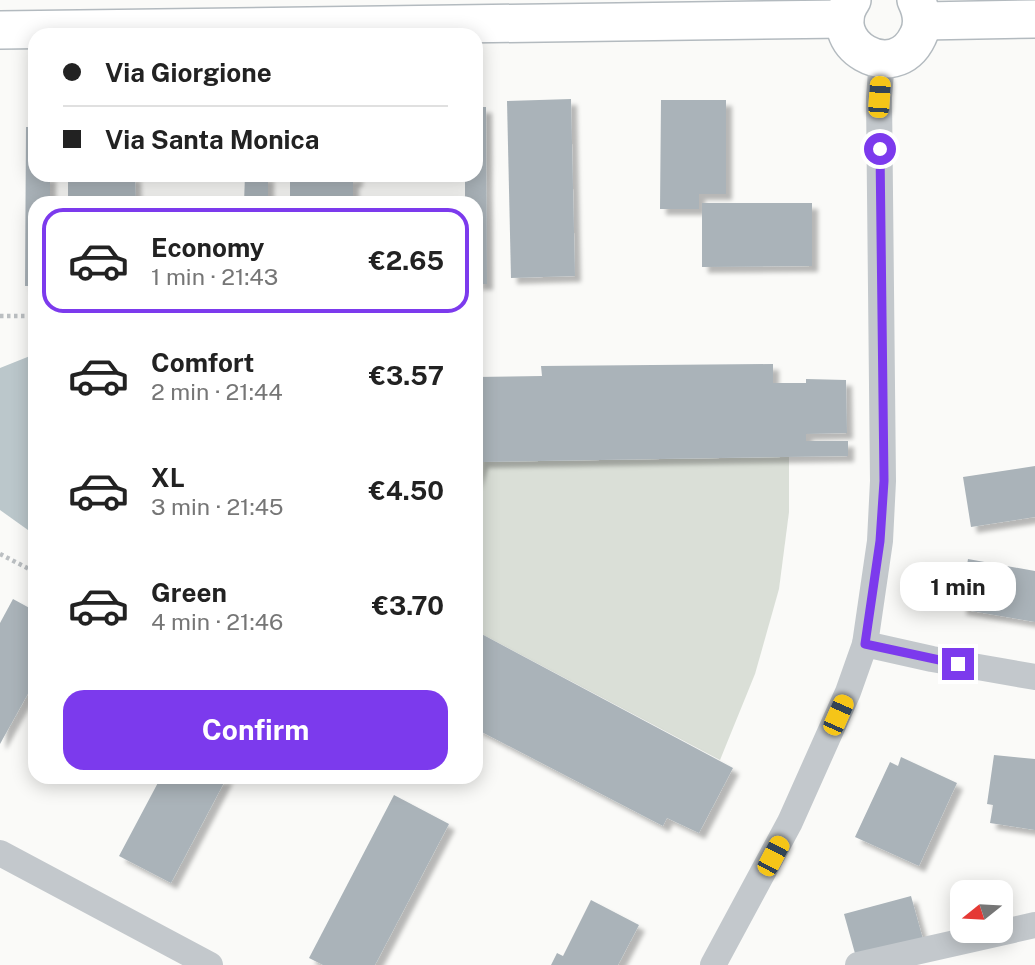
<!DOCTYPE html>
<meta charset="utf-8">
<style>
:root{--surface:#fff;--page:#f2f2f2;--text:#222;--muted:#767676;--line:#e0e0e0;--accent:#7c3aed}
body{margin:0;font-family:"Public Sans",sans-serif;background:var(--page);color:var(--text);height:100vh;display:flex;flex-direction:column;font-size:26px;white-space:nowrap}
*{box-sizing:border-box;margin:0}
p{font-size:23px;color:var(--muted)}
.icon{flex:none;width:38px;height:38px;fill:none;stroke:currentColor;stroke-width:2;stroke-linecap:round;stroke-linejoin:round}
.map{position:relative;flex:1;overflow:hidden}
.details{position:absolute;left:28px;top:196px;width:455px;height:588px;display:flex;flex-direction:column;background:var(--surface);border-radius:21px;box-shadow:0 4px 18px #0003}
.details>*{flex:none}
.hud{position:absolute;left:28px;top:28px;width:455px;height:154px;border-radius:21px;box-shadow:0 4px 18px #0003;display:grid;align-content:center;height:154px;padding:0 35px;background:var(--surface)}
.needle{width:46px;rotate:252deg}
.buttons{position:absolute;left:950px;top:880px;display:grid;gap:14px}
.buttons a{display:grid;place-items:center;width:63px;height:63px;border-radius:14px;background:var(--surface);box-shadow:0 4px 18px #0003;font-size:35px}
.end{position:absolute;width:32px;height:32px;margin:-16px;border:9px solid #7c3aed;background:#fff;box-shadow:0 0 0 4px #fff}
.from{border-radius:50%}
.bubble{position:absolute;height:49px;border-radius:21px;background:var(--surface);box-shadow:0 4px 18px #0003;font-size:23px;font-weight:700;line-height:49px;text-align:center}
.car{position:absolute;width:21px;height:42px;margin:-21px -10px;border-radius:9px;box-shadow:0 0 5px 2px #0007;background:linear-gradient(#f5c518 24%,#345 0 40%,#f5c518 0 76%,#345 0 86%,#f5c518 0)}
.hud b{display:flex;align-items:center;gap:24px;height:66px;font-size:26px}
.hud b+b{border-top:2px solid var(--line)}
.hud i{width:18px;height:18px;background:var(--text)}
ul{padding:12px 0 0;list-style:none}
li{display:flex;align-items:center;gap:21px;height:105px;margin:0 14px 10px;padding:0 21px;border:4px solid transparent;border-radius:21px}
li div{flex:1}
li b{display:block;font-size:26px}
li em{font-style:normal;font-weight:700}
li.selected{border-color:var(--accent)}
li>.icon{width:63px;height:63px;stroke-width:1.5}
.cta{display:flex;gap:14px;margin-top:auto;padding:14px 35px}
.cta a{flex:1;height:80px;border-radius:21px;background:var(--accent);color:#fff;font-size:28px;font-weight:700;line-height:80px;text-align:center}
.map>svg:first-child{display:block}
.green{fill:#dadfd7}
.water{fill:#bbc7cb}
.building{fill:#aab3b9;filter:url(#shadow)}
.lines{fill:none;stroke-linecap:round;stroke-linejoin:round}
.secondary-casing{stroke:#b3babf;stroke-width:40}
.path{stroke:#bbbfc2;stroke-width:4.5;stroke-dasharray:3.5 3.5;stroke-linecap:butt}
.street{stroke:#c3c8cc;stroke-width:26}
.secondary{stroke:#fff;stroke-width:37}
.route{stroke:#7c3aed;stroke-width:9}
</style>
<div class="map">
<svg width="1035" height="965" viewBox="0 0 1035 965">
<defs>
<filter id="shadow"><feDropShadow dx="6" dy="6" stdDeviation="2" flood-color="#0004"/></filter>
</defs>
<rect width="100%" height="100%" fill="#fafaf8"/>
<polygon class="green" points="789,457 789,512 779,589 755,674 720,760 476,631 476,488 482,462"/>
<polygon class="water" points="35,354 35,535 0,510 0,368"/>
<g class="building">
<polygon points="571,99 575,276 511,278 507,101"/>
<polygon points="661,100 726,100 726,194 699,194 699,209 660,209"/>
<polygon points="476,107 486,107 487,284 476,284 476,203 465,203 465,175 476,175"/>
<polygon points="26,127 35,127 35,175 50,175 50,203 35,203 35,286 25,286"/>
<polygon points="68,175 135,175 136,203 68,203"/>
<polygon points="245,175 268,175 268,203 244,203"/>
<polygon points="290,175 357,175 357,180 353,182 353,203 290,203"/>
<polygon points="702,203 812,203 812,266 702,267"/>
<polygon points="773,364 773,383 806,383 806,379 846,380 847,433 806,434 806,441 848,441 848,456 482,462 476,483 476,377 542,376 541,366"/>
<polygon points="1035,466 1035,517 971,527 963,477"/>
<polygon points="968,559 1035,571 1035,622 960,609"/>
<polygon points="13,599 35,611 35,681 0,744 0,623"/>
<polygon points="476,631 733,768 699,833 667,818 663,826 476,729"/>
<polygon points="994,755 1035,759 1035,830 990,823 993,805 987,804"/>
<polygon points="901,757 957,783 919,866 855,837 890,762 898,766"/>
<polygon points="161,777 227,777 171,883 119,856"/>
<polygon points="394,795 449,824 375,965 323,965 309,958"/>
<polygon points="911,896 923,939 856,957 844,914"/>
<polygon points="591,900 639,925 618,965 551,965 557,953 563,956"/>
</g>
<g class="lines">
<g class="secondary-casing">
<g id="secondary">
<path d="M852,0C822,43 894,87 918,36C924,24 922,12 916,0"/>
<polyline points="923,21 1035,19"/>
<polyline points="0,30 845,19"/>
</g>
</g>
<g class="path">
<polyline points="0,316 35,316"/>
<polyline points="0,554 35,572"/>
</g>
<g class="street">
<polyline points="865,644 932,659 1035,677"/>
<polyline points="0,853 210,965"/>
<polyline points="713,965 790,822 848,692 865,644 880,541 883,481 879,97 882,60"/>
<polyline points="858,965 1035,925"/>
</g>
<use href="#secondary" class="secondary"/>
</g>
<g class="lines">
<polyline class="route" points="880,149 884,481 880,541 865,644 958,664"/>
</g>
</svg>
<div class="buttons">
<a><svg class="needle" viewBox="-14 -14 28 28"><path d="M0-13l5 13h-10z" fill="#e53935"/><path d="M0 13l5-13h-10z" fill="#767676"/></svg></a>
</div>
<i class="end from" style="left:880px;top:149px"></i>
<i class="end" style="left:958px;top:664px"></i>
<div class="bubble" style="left:900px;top:562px;width:116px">1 min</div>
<i class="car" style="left:879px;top:97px;rotate:4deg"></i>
<i class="car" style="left:838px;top:715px;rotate:24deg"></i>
<i class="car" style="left:773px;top:856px;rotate:28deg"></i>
<div class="hud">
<b><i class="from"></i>Via Giorgione</b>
<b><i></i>Via Santa Monica</b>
</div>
<section class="details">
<ul>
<li class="selected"><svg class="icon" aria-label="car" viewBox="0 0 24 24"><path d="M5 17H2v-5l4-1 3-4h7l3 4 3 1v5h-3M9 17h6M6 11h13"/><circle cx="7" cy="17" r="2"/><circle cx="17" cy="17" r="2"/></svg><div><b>Economy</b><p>1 min · 21:43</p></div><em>€2.65</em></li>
<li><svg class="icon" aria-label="car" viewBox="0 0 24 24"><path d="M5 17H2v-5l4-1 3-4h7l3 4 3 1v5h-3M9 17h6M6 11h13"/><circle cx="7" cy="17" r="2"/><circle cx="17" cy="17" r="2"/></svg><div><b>Comfort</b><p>2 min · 21:44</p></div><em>€3.57</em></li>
<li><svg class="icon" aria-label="car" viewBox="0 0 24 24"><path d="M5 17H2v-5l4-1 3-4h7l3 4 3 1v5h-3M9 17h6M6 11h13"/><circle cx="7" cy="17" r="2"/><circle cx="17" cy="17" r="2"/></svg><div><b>XL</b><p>3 min · 21:45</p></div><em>€4.50</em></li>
<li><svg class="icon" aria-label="car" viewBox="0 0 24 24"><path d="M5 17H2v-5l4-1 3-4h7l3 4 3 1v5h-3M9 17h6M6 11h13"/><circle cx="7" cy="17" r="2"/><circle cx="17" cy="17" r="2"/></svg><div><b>Green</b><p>4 min · 21:46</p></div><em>€3.70</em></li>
</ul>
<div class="cta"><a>Confirm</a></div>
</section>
</div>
